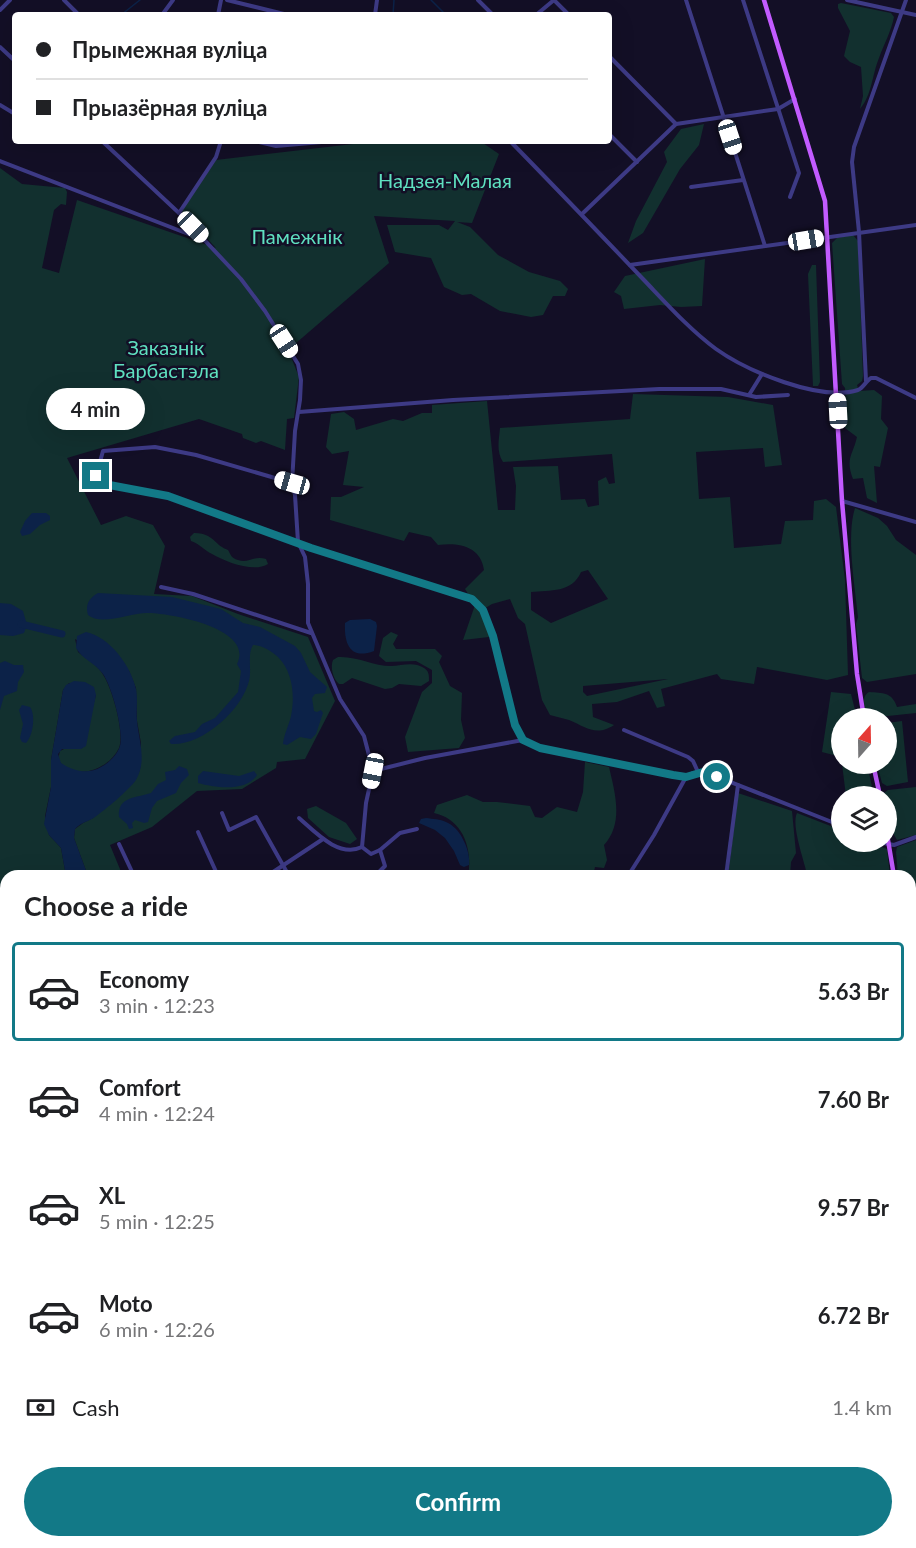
<!DOCTYPE html>
<meta charset="utf-8">
<style>
:root{--surface:#fff;--page:#f6f6f6;--text:#202124;--muted:#757577;--line:#e0e0e0;--accent:#127987}
body{margin:0;font-family:Lato,sans-serif;background:var(--page);color:var(--text);height:100vh;display:flex;flex-direction:column;font-size:22px;white-space:nowrap}
*{box-sizing:border-box;margin:0}
p{font-size:20px;color:var(--muted)}
.icon{flex:none;width:33px;height:33px;fill:none;stroke:currentColor;stroke-width:2;stroke-linecap:round;stroke-linejoin:round}
.map{position:relative;flex:1;overflow:hidden}
.details{position:absolute;left:0px;top:870px;width:916px;height:678px;display:flex;flex-direction:column;background:var(--surface);border-radius:18px 18px 0 0;box-shadow:0 6px 24px #0002}
.details>*{flex:none}
.top-card{position:absolute;left:12px;top:12px;width:600px;height:132px;border-radius:6px;box-shadow:0 6px 24px #0002;display:grid;align-content:center;height:132px;padding:0 24px;background:var(--surface)}
.needle{width:39px;rotate:20deg}
.fabs{position:absolute;left:831px;top:708px;display:grid;gap:12px}
.fabs a{display:grid;place-items:center;width:66px;height:66px;border-radius:50%;background:var(--surface);box-shadow:0 6px 24px #0002;font-size:30px}
.end{position:absolute;width:27px;height:27px;margin:-14px;border:8px solid #127987;background:#fff;box-shadow:0 0 0 3px #fff}
.from{border-radius:50%}
.bubble{position:absolute;height:42px;border-radius:21px;background:var(--surface);box-shadow:0 6px 24px #0002;font-size:20px;font-weight:700;line-height:42px;text-align:center}
.car{position:absolute;width:18px;height:36px;margin:-18px -9px;border-radius:8px;box-shadow:0 0 4px 2px #0007;background:linear-gradient(#fff 24%,#345 0 40%,#fff 0 76%,#345 0 86%,#fff 0)}
.top-card b{display:flex;align-items:center;gap:21px;height:57px;font-size:22px}
.top-card b+b{border-top:2px solid var(--line)}
.top-card i{width:15px;height:15px;background:var(--text)}
ul{padding:0;list-style:none}
li{display:flex;align-items:center;gap:18px;height:99px;margin:0 12px 9px;padding:0 12px;border:3px solid transparent;border-radius:6px}
li div{flex:1}
li b{display:block;font-size:22px}
li em{font-style:normal;font-weight:700}
li.active{border-color:var(--accent)}
li>.icon{width:54px;height:54px;stroke-width:1.5}
h2{padding:0 24px;font-size:27px;line-height:72px}
.pay{display:flex;align-items:center;gap:15px;height:66px;padding:0 24px;font-size:22px}
.pay p{margin-inline-start:auto}
.primary-button{display:flex;gap:12px;margin-top:auto;padding:12px 24px}
.primary-button a{flex:1;height:69px;border-radius:36px;background:var(--accent);color:#fff;font-size:24px;font-weight:700;line-height:69px;text-align:center}
.map>svg:first-child{display:block}
.green{fill:#12302f;fill-rule:evenodd}
.water{fill:#0c2248}
.lines{fill:none;stroke-linecap:round;stroke-linejoin:round}
.stream{stroke:#0c2248;stroke-width:1.5}
.river{stroke:#0c2248;stroke-width:7}
.minor{stroke:#3d3a85;stroke-width:4}
.major{stroke:#c25bff;stroke-width:4.5}
.rail-casing{stroke:#00e5ff;stroke-width:4}
.rail{stroke:#130f26;stroke-width:1.5;stroke-dasharray:4.5;stroke-linecap:butt}
.route{stroke:#127987;stroke-width:8}
.labels{text-anchor:middle;stroke-width:5;stroke-linejoin:round;paint-order:stroke}
.park-label{font-size:20px;fill:#5fe0c0;stroke:#130f26}
</style>
<div class="map">
<svg width="916" height="1548" viewBox="0 0 916 1548">
<rect width="100%" height="100%" fill="#130f26"/>
<g class="green">
<path d="M841,3L891,13L894,17C891,32 884,44 879,58C872,75 872,95 860,109L863,96L861,67L850,62L844,56L850,31L838,8V4Z"/>
<polygon points="704,124 699,145 680,169 643,233 628,243 636,221 667,162 664,152 681,129"/>
<path d="M379,141H480L499,154L472,223L457,222L470,227L498,255L529,272L560,281L568,289L565,296H553L543,315L531,317L500,311L471,294L462,295L444,287L431,258L395,252L387,225H439L448,230L455,221L374,216L389,263L288,350L279,355L289,352L299,377L294,418L287,419L285,450L261,441L256,443L243,438L242,434L199,419L67,458L101,525L126,516L153,525L165,546L154,594L192,596L238,614L308,637L335,701L305,759L277,762L276,768L242,789L197,791L152,827L110,845L122,874L88,876L74,838L75,829L83,823L93,818L133,783L140,770L141,743L137,721L136,688L129,671L75,639L78,652C86,659 96,664 102,673C112,687 125,733 119,748C109,770 72,783 58,759L60,751L66,748L81,749L96,695L69,683L63,690L51,760V787L45,816L49,835L61,848L66,876H6V1111L0,1113V168L22,184L65,188L67,192L66,205L61,204L54,210L42,268L59,273L77,200L216,248L181,211L216,160Z"/>
<path d="M853,235L858,241L863,376L862,381L857,385L859,391L874,390L882,396L881,419L888,428L880,467L874,466L877,503L867,498L863,478L853,479C845,458 853,455 857,437L845,428L843,412L846,408L845,388L842,384L832,243L837,238Z"/>
<polygon points="705,259 702,306 681,307 660,305 624,309 621,296 614,292 625,276"/>
<polygon points="812,265 816,265 820,382 818,386 813,386 808,274"/>
<path d="M633,394L728,397L773,405L782,465L765,467L763,448L696,452L699,499L730,497L734,548L781,544L785,521L813,520L814,501L826,499L836,507L845,580L848,675L827,680L757,667L754,684L721,679L717,674L661,689L665,706L657,708L649,691L617,702L592,704L593,717L614,725C596,737 586,727 569,720C563,718 556,717 550,715L542,700L525,624L518,618L510,599L492,604L482,610L489,630V637L463,640L475,605L465,589L484,570C481,546 458,542 438,545L431,537L409,532L404,541L330,520L331,497H341L364,487L343,485L349,451L332,454L326,447L331,414L344,412L354,419L356,430L393,419L403,421L422,413H432V405L487,401L498,510H515L516,486L513,467L558,466L561,500L585,499L588,507L599,505L598,481L606,477L609,484L615,483L612,454L503,462C496,451 499,440 500,428L630,419ZM588,570L608,599L551,623L531,610V592C550,590 572,593 581,572ZM668,679L587,696L583,692V686Z"/>
<path d="M855,508L878,518L887,526L896,540L916,555V674L867,682L862,678L856,624L858,617C855,586 846,536 855,508Z"/>
<path d="M194,533C206,533 211,537 219,545C220,546 227,550 228,550C231,555 231,558 238,560C248,564 254,555 266,559L268,564C254,573 226,562 212,554C204,550 200,544 191,541L190,537Z"/>
<polygon points="391,632 398,635 393,644 396,649 435,649 442,656 439,662 450,686 462,693 461,720 465,738 459,748 408,752 405,737 422,692 432,683 432,670 416,661 386,662 379,656 383,638"/>
<path d="M338,657C357,656 373,666 391,666C402,666 413,661 424,668C429,671 429,675 429,681L421,686L399,684L392,688L385,689L352,678L343,684H339C333,679 330,667 333,660Z"/>
<polygon points="831,692 851,694 857,718 842,718 841,757 822,752"/>
<path d="M869,692C883,693 892,692 897,707L916,704V713L869,718C865,710 860,697 869,692Z"/>
<polygon points="902,721 908,782 887,786 882,783 877,764 886,764 887,723"/>
<path d="M585,762L609,767C615,793 624,823 604,845L607,860L604,868L595,867L593,876H468C473,849 463,819 434,813L437,805L467,795L483,802H497L530,806L535,817L542,818L557,807L577,812L583,792Z"/>
<polygon points="842,764 867,764 874,796 846,796"/>
<polygon points="916,787 916,835 897,840 893,833 889,808 887,806 886,796 884,793 888,790"/>
<polygon points="738,793 792,811 796,853 791,862 790,876 728,876"/>
<polygon points="316,806 346,823 357,839 350,844 329,837 308,818 307,809"/>
<path d="M797,813L841,830L842,842H868L887,849L890,876L807,874C804,860 791,825 797,813Z"/>
<polygon points="916,840 916,901 915,904 911,905 910,876 898,876 896,852 897,847"/>
<polygon points="911,909 916,909 916,1056 910,1013"/>
<polygon points="6,1144 6,1395 0,1393 0,1146"/>
<polygon points="0,1435 6,1437 6,1542 340,1542 338,1548 0,1548"/>
<polygon points="343,1542 492,1542 489,1548 342,1548"/>
<polygon points="535,1542 627,1542 632,1548 530,1548"/>
</g>
<g class="water">
<polygon points="32,513 46,513 50,516 50,520 40,525 30,534 22,536 20,532 25,521"/>
<path d="M98,593L172,597L221,609L243,623L260,627L295,646L301,653L310,672L327,687L325,693L315,694L312,698L314,711L317,712L321,710L323,713L316,734L311,739L300,737L287,745L283,744C284,734 289,725 291,716C295,696 293,672 278,657C271,651 262,645 253,645C247,654 252,670 249,681C242,710 202,746 171,744L169,741L175,736L195,732L202,724L215,718L238,692L241,671L237,664C255,628 170,613 147,613C130,613 101,626 88,615C85,605 89,598 98,593Z"/>
<polygon points="0,603 11,604 23,611 27,625 24,633 13,636 0,635"/>
<path d="M370,619L376,622L377,626L374,651C350,660 344,644 345,623L350,620Z"/>
<path d="M86,632C110,637 131,666 136,689C138,700 136,710 137,721C139,741 147,761 136,780C128,791 106,809 95,817C88,822 81,822 75,829L74,838L88,876H66L61,848L49,835L44,824L51,787V760L63,690L66,685L74,681L85,682L94,687L96,695L86,746L81,749H62L58,754L61,763C73,771 88,775 101,767C109,763 117,755 120,746C124,731 112,687 103,674C95,663 82,659 76,648L77,636Z"/>
<polygon points="5,661 14,665 23,665 24,672 18,682 17,691 4,696 0,710 0,663"/>
<path d="M22,705L30,707C36,715 33,736 26,743L22,742L20,738L23,724L19,710Z"/>
<path d="M179,766L187,769L189,775L181,783L176,793L157,801L152,808L148,822L144,823L135,820L132,823L133,828L129,829L127,824L119,817C117,796 137,798 151,793L158,784L166,780L165,772L175,770Z"/>
<path d="M203,771L239,776L254,771L257,775C246,792 216,788 198,783V776Z"/>
<path d="M426,818C433,819 440,819 446,822C460,827 471,851 469,865L464,867L460,865L454,851L445,838L435,830L419,823L421,819Z"/>
</g>
<g class="lines">
<g class="stream">
<polyline points="431,0 446,15"/>
<polyline points="121,15 140,0"/>
<polyline points="393,15 394,0"/>
</g>
<g class="river">
<polyline points="21,624 62,634"/>
<polyline points="910,1504 916,1506"/>
</g>
<g class="minor">
<polyline points="64,0 79,15"/>
<polyline points="227,0 288,15"/>
<polyline points="478,0 493,15"/>
<polyline points="554,0 569,15"/>
<polyline points="686,0 765,246"/>
<polyline points="743,0 799,173 790,197"/>
<polyline points="847,0 916,15"/>
<polyline points="0,10 10,0"/>
<polyline points="162,15 173,0"/>
<polyline points="218,15 221,0"/>
<polyline points="375,15 377,0"/>
<polyline points="536,15 554,0"/>
<polyline points="0,47 15,61"/>
<polyline points="609,56 676,124"/>
<polyline points="0,105 15,114"/>
<polyline points="609,134 637,162"/>
<polyline points="102,141 179,213 241,279 265,311 298,364 301,380 300,400 295,431 292,483 295,495 298,542 305,557 308,584 308,623 340,699 364,736 373,771 366,803 362,847"/>
<polyline points="255,141 276,146 333,141"/>
<path d="M510,141C555,187 599,233 643,279C666,303 690,330 716,349C747,371 820,402 858,390C863,388 866,381 871,378H876L916,398"/>
<polyline points="0,161 204,240"/>
<polyline points="691,187 743,180"/>
<polyline points="179,213 216,157 221,141"/>
<polyline points="582,214 676,124 778,109 795,99"/>
<polyline points="630,265 916,225"/>
<polyline points="866,381 859,232 852,162 854,147 906,0"/>
<polyline points="749,395 762,374"/>
<polyline points="299,412 453,400 659,389 721,389 756,397 788,395"/>
<polyline points="292,483 196,455 155,447 103,451 96,476 104,484 168,496 311,548 472,599 483,610 493,636 515,725 523,740"/>
<polyline points="842,501 916,522"/>
<polyline points="161,587 193,594 311,633"/>
<polyline points="624,730 688,757 693,761 698,772"/>
<polyline points="373,771 425,758 523,740 540,748 686,777 693,773 705,772 842,826"/>
<polyline points="222,813 229,830 256,817 289,876"/>
<path d="M299,818C316,833 339,858 362,847"/>
<polyline points="198,832 218,876"/>
<polyline points="878,842 894,845 916,837"/>
<polyline points="119,844 134,876"/>
<polyline points="362,847 371,854 380,850 400,833 417,829"/>
<polyline points="267,876 323,839"/>
<polyline points="375,876 385,866 380,850"/>
<polyline points="628,876 654,835 686,777"/>
<polyline points="726,876 738,785"/>
<polyline points="910,1350 916,1350"/>
<polyline points="663,1542 670,1548"/>
<polyline points="724,1542 725,1548"/>
<polyline points="842,1542 842,1548"/>
<polyline points="586,1544 588,1542"/>
</g>
<g class="major">
<polyline points="764,0 825,201 842,501 857,674 864,718"/>
<polyline points="873,764 880,796"/>
<polyline points="886,828 894,876"/>
<polyline points="910,1047 916,1083"/>
</g>
<g class="rail-casing">
<g id="rail">
<polyline points="910,1134 916,1129"/>
<polyline points="503,1548 509,1542"/>
</g>
</g>
<use href="#rail" class="rail"/>
</g>
<g class="lines">
<polyline class="route" points="96,476 104,484 168,496 311,548 472,599 483,610 493,636 515,725 523,740 540,748 673,775 686,777 703,772 717,777"/>
</g>
<g class="labels">
<g class="park-label">
<text x="445" y="188">Надзея-Малая</text>
<text x="297" y="244">Памежнік</text>
<text x="166" y="355">Заказнік<tspan x="166" dy="23">Барбастэла</tspan></text>
</g>
</g>
</svg>
<div class="fabs">
<a><svg class="needle" viewBox="-14 -14 28 28"><path d="M0-13l5 13h-10z" fill="#e53935"/><path d="M0 13l5-13h-10z" fill="#757577"/></svg></a>
<a><svg class="icon" aria-label="layers" viewBox="0 0 24 24"><path d="M12 4l9 5-9 5-9-5zM3 14l9 5 9-5"/></svg></a>
</div>
<i class="end from" style="left:717px;top:777px"></i>
<i class="end" style="left:96px;top:476px"></i>
<div class="bubble" style="left:46px;top:388px;width:99px">4 min</div>
<i class="car" style="left:730px;top:137px;rotate:162deg"></i>
<i class="car" style="left:193px;top:227px;rotate:135deg"></i>
<i class="car" style="left:806px;top:240px;rotate:81deg"></i>
<i class="car" style="left:284px;top:341px;rotate:147deg"></i>
<i class="car" style="left:838px;top:411px;rotate:357deg"></i>
<i class="car" style="left:292px;top:483px;rotate:286deg"></i>
<i class="car" style="left:373px;top:771px;rotate:191deg"></i>
<div class="top-card">
<b><i class="from"></i>Прымежная вуліца</b>
<b><i></i>Прыазёрная вуліца</b>
</div>
<section class="details">
<h2>Choose a ride</h2>
<ul>
<li class="active"><svg class="icon" aria-label="car" viewBox="0 0 24 24"><path d="M5 17H2v-5l4-1 3-4h7l3 4 3 1v5h-3M9 17h6M6 11h13"/><circle cx="7" cy="17" r="2"/><circle cx="17" cy="17" r="2"/></svg><div><b>Economy</b><p>3 min · 12:23</p></div><em>5.63 Br</em></li>
<li><svg class="icon" aria-label="car" viewBox="0 0 24 24"><path d="M5 17H2v-5l4-1 3-4h7l3 4 3 1v5h-3M9 17h6M6 11h13"/><circle cx="7" cy="17" r="2"/><circle cx="17" cy="17" r="2"/></svg><div><b>Comfort</b><p>4 min · 12:24</p></div><em>7.60 Br</em></li>
<li><svg class="icon" aria-label="car" viewBox="0 0 24 24"><path d="M5 17H2v-5l4-1 3-4h7l3 4 3 1v5h-3M9 17h6M6 11h13"/><circle cx="7" cy="17" r="2"/><circle cx="17" cy="17" r="2"/></svg><div><b>XL</b><p>5 min · 12:25</p></div><em>9.57 Br</em></li>
<li><svg class="icon" aria-label="car" viewBox="0 0 24 24"><path d="M5 17H2v-5l4-1 3-4h7l3 4 3 1v5h-3M9 17h6M6 11h13"/><circle cx="7" cy="17" r="2"/><circle cx="17" cy="17" r="2"/></svg><div><b>Moto</b><p>6 min · 12:26</p></div><em>6.72 Br</em></li>
</ul>
<div class="pay"><svg class="icon" aria-label="cash" viewBox="0 0 24 24"><path d="M3 7h18v10H3z"/><circle cx="12" cy="12" r="2"/></svg>Cash<p>1.4 km</p></div>
<div class="primary-button"><a>Confirm</a></div>
</section>
</div>
